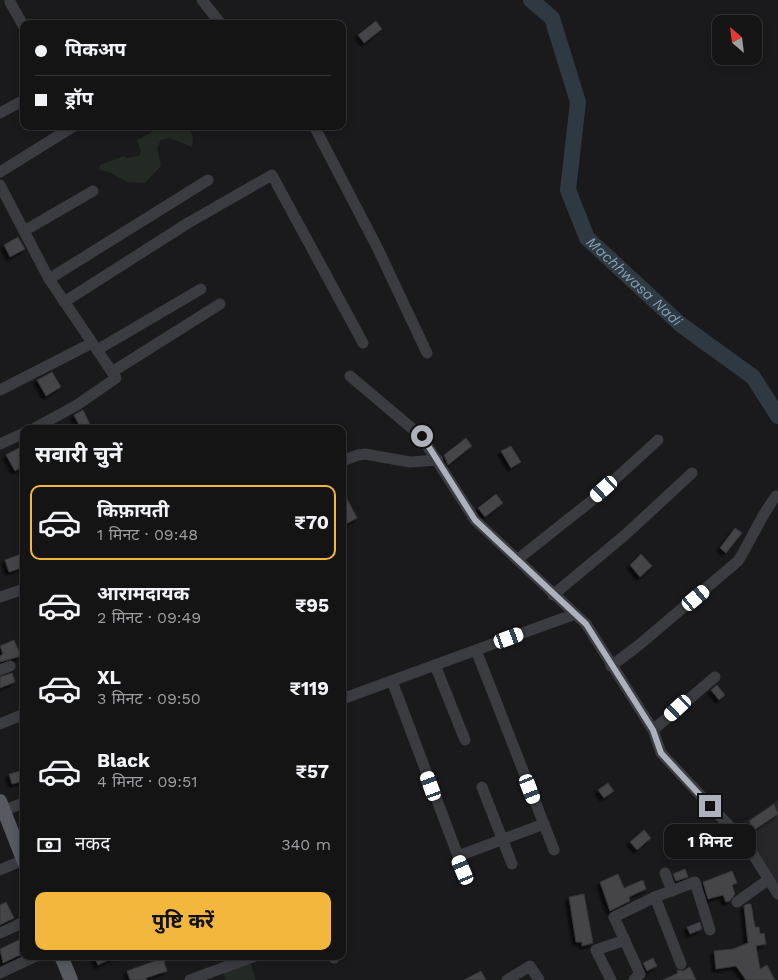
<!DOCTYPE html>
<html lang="hi">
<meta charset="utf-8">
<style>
:root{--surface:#141415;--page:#212122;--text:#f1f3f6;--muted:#9d9ea0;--line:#333334;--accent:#f2b73c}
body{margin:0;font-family:"Work Sans","Noto Sans Devanagari",sans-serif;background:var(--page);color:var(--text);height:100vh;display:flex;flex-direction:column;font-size:19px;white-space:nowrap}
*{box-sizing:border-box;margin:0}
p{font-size:16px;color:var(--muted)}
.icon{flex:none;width:28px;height:28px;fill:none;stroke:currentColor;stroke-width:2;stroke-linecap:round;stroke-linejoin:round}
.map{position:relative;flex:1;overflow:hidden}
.side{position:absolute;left:20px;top:425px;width:326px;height:535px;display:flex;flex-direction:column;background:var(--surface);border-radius:10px;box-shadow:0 2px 8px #0003,0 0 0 1px var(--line)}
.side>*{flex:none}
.hud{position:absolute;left:20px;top:20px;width:326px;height:110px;border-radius:10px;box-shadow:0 2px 8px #0003,0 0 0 1px var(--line);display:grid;align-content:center;height:110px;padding:0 15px;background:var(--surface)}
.needle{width:32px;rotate:332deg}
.fabs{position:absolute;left:712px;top:15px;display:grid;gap:10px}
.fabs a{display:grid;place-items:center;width:50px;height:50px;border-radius:10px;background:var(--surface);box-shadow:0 2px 8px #0003,0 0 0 1px var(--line);font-size:25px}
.end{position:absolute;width:22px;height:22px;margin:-11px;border:6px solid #acb1bc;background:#111;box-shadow:0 0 0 2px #111}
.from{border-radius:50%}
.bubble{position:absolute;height:35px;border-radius:10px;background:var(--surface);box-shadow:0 2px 8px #0003,0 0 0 1px var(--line);font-size:16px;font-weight:700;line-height:35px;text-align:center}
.car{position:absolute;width:15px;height:30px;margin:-15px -8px;border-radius:6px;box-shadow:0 0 4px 1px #0007;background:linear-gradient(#fff 24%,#345 0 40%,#fff 0 76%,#345 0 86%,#fff 0)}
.hud b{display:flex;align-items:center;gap:18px;height:48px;font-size:19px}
.hud b+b{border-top:1px solid var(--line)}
.hud i{width:12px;height:12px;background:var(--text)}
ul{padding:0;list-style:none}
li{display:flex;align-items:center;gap:15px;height:75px;margin:0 10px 8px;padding:0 5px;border:2px solid transparent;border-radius:10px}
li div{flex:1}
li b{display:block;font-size:19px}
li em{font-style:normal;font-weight:700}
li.active{border-color:var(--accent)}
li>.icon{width:45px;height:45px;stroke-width:1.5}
h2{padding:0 15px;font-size:22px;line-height:60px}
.pay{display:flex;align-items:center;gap:12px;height:55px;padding:0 15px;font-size:19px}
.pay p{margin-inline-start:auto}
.button{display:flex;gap:10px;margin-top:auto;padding:10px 15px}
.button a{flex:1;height:58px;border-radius:10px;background:var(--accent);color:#111;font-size:20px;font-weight:700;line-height:58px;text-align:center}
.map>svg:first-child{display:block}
.built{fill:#262629}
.green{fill:#222a23}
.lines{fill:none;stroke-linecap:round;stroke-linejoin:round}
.river{stroke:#2f3941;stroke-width:16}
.building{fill:#444549;stroke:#343438;filter:url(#shadow)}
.minor{stroke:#3b3c41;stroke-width:11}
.major{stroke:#575960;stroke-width:14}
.route{stroke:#acb1bc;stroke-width:6}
.labels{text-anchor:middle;stroke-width:5;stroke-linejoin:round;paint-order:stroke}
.water-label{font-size:15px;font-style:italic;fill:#849eb6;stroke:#151517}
</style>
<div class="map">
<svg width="778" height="980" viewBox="0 0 778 980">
<defs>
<filter id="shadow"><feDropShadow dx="-3.5" dy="3.5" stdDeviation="1" flood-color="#0009"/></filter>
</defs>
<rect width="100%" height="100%" fill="#1a1a1c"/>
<polygon class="built" points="778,800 778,889 737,827"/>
<g class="green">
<polygon points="157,126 189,126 193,137 192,147 169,138 161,140 157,148 161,166 145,183 127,182 109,172 99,170 100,165 124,156 126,158 139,156 141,152 137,140 152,132"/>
<polygon points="250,961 256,980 226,980 222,971"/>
</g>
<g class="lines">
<path class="river" id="s1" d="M531,0L552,18L578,102L568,190L587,238L680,324L753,377L778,416"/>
</g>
<g class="building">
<polygon points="376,21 382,29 364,43 358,35"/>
<polygon points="18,237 25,249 10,257 4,245"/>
<polygon points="52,372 61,387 46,396 37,380"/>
<polygon points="83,410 90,424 81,429 74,415"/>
<polygon points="466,438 472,446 448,465 444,455"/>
<polygon points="24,445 24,466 15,471 6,455"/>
<polygon points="511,446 521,462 511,468 501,451"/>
<polygon points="342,489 357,518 342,526"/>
<polygon points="496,494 503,503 485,517 478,508"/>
<polygon points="735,528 742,533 726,553 720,548"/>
<polygon points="24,553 24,567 9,572 5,560"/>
<polygon points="641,554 652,566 640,577 630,565"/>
<polygon points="14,640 21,656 0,662 0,656 3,654 0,646"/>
<polygon points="12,673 15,682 0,688 0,677"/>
<polygon points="717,685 725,695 719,700 711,690"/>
<polygon points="24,770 24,781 12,784 9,774"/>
<polygon points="608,783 614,791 604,798 598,790"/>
<polygon points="774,804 778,814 754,830 749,821"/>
<polygon points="644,830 651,838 637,850 630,842"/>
<polygon points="685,869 688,877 676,881 673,874"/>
<polygon points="732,871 737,883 732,885 735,894 730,901 726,902 723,895 708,899 703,882"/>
<polygon points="618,874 624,888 643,880 646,889 629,897 630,901 610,911 600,882"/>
<polygon points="584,894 593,943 582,946 582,942 576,942 569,897"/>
<polygon points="6,902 14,918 0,925 0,905"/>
<polygon points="747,904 751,904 755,927 759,927 760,934 764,933 766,944 756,946 760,969 767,965 775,980 746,980 736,966 716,969 714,951 733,949 748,943 744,906"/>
<polygon points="700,922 702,929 690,934 687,927"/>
<polygon points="21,939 24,953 3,963 0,949"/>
<polygon points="94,956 117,956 98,965"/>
<polygon points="163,958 167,971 146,978 147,980 130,980 127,971"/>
<polygon points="653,958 657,966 647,971 643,963"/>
<polygon points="690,967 696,980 663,980 678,973 677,970 683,971"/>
<polygon points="481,971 486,980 464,980"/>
</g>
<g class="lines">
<g class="minor">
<polyline points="202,0 221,24"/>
<polyline points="10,2 24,27"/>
<polyline points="0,113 24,100"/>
<polyline points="314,126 377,247 427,353"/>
<polyline points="0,172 74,126"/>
<polyline points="0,185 49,279 112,372 220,304"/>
<polyline points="24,231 93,191"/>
<polyline points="49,279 208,180"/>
<polyline points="64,302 188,223 272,175 363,343"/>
<polyline points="97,350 201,289"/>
<polyline points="350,376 421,436 475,520 586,624 653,730 661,753 747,845 778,894"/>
<polyline points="0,390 92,343"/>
<polyline points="33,429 77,405 116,378 112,372"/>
<polyline points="0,444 24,433"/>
<polyline points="342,461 358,455 365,454 410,462 438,460"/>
<polyline points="518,559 590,502 658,440"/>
<polyline points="553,595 625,535 692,473"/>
<polyline points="0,597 24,589"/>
<polyline points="476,650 554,850"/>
<polyline points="435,665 465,740"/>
<path d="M611,666L639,645L738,561C752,539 760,517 776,496"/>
<polyline points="0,670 10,666"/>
<polyline points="392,681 458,856"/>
<polyline points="342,699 575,614"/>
<polyline points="0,724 24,714"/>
<polyline points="653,730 715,677"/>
<polyline points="482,787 512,864"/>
<polyline points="4,810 24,803"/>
<polyline points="0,870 23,860"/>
<polyline points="463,870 458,856 544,824"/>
<polyline points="665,873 672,891"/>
<polyline points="655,897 695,882 710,930"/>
<polyline points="737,902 768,880"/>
<polyline points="0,933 24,922"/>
<polyline points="333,956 334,958"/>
<polyline points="0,973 36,956"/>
<polyline points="190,980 255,956"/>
<polyline points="507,980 530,966 539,980"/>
<polyline points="611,980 596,950 625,940"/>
<polyline points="634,980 640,974 614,917 655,897 681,964"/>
</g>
<g class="major">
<polyline points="0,801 24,862"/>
<polyline points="61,956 71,980"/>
</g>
</g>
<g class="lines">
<polyline class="route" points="422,436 475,520 586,624 653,730 661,753 710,806"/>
</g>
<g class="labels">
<g class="water-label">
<text dy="5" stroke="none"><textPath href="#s1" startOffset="320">Machhwasa Nadi</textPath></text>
</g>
</g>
</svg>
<div class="fabs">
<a><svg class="needle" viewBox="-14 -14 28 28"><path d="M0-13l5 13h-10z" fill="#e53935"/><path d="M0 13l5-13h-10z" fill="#9d9ea0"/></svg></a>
</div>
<i class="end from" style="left:422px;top:436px"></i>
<i class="end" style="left:710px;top:806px"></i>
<div class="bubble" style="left:664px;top:824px;width:92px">1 मिनट</div>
<i class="car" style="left:604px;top:489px;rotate:228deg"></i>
<i class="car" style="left:696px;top:598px;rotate:50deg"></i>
<i class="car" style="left:509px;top:638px;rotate:70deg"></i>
<i class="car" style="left:678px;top:708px;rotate:227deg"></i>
<i class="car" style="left:431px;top:786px;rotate:340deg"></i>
<i class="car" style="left:530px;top:789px;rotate:159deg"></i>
<i class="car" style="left:463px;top:870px;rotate:337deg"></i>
<div class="hud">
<b><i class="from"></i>पिकअप</b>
<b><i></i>ड्रॉप</b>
</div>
<section class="side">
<h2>सवारी चुनें</h2>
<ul>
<li class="active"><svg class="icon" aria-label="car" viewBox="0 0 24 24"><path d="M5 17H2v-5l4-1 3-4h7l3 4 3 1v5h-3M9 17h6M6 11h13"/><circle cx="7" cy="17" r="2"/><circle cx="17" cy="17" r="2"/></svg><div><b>किफ़ायती</b><p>1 मिनट · 09:48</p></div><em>₹70</em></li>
<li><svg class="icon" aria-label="car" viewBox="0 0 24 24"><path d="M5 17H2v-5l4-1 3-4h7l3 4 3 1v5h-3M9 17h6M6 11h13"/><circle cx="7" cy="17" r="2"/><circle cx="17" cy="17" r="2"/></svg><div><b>आरामदायक</b><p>2 मिनट · 09:49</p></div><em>₹95</em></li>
<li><svg class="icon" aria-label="car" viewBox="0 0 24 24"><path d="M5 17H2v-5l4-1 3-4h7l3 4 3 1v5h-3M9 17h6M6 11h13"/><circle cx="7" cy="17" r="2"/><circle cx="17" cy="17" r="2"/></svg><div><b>XL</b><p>3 मिनट · 09:50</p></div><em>₹119</em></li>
<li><svg class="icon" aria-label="car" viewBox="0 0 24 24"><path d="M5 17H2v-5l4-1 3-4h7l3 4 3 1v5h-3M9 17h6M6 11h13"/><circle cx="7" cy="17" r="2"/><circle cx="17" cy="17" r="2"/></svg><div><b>Black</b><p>4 मिनट · 09:51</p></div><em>₹57</em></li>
</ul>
<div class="pay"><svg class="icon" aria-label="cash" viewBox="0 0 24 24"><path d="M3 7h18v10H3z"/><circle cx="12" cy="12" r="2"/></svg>नकद<p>340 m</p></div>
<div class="button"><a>पुष्टि करें</a></div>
</section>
</div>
